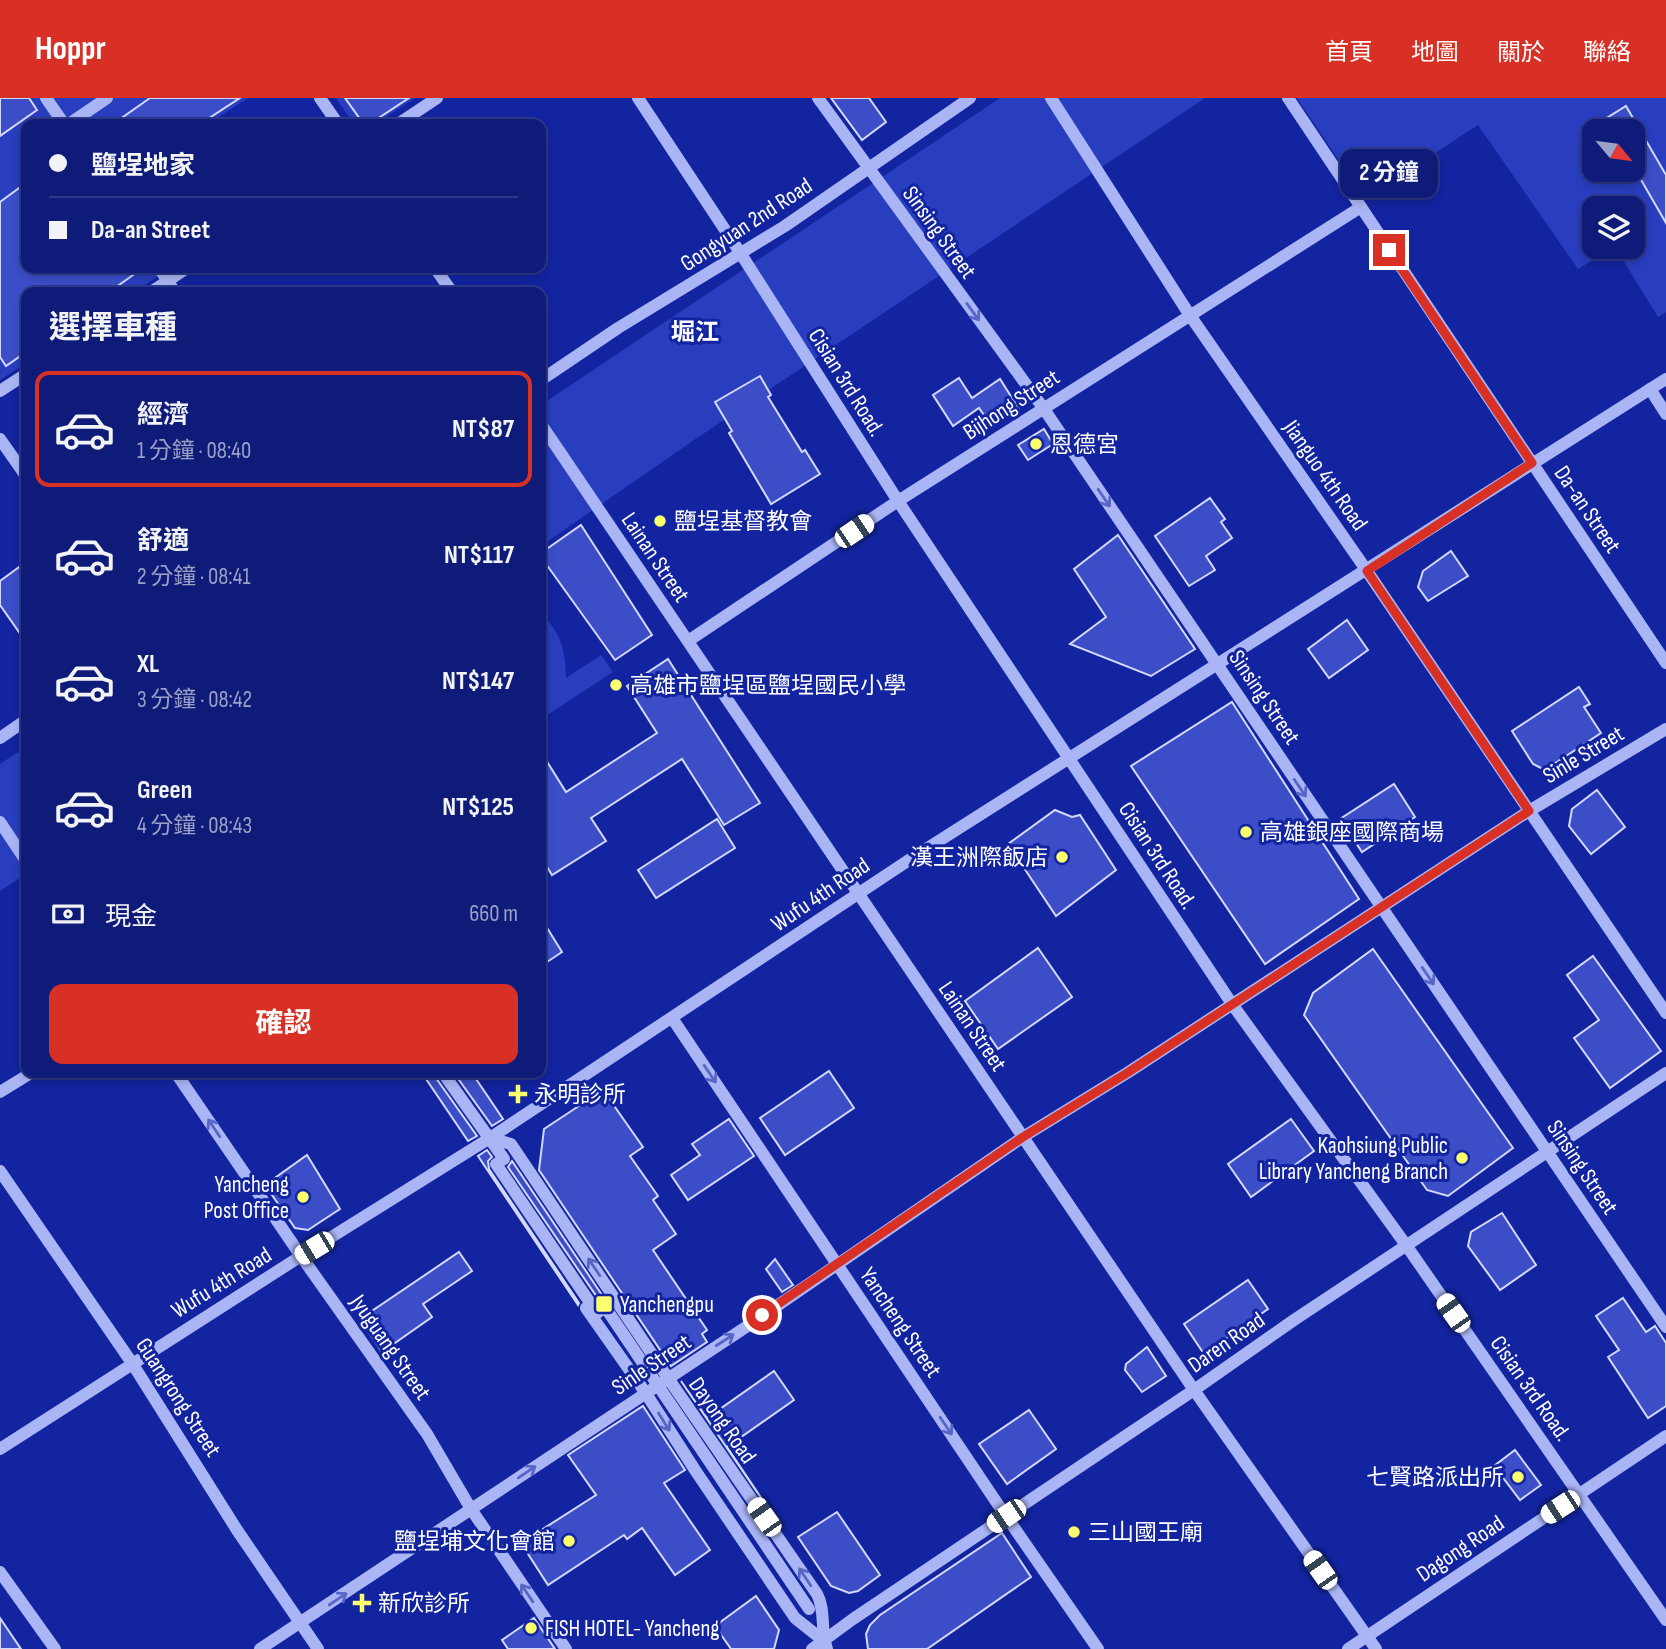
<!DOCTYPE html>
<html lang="zh-TW">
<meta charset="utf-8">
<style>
:root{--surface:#0e1b78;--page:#17247d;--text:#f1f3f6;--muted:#9ba1c6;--line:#2e398a;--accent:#d93025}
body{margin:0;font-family:"Sofia Sans Condensed","Noto Sans TC",sans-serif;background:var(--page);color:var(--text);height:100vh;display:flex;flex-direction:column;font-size:26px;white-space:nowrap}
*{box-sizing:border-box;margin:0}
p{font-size:23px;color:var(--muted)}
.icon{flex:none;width:38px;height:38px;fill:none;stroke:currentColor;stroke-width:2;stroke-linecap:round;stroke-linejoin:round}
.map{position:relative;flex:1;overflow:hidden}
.drawer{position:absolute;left:21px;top:189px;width:525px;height:791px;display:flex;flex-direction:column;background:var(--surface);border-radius:14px;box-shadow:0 4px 10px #0003,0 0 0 2px var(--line)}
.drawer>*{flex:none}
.guide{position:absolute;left:21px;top:21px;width:525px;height:154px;border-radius:14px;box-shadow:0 4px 10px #0003,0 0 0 2px var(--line);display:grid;align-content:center;height:154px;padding:0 28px;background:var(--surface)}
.needle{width:46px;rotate:119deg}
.fabs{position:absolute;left:1582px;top:21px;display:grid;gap:14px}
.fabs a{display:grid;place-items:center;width:63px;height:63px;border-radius:14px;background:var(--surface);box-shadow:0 4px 10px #0003,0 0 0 2px var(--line);font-size:35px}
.end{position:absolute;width:32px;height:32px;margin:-16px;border:9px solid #d93025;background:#fff;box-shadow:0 0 0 4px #fff}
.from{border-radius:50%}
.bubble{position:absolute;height:49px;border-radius:14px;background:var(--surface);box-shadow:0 4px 10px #0003,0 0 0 2px var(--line);font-size:23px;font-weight:700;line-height:49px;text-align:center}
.car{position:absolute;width:21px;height:42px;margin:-21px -10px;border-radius:9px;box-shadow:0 0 5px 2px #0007;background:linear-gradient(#fff 24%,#345 0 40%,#fff 0 76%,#345 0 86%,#fff 0)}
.guide b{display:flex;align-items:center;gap:24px;height:66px;font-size:26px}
.guide b+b{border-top:2px solid var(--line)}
.guide i{width:18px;height:18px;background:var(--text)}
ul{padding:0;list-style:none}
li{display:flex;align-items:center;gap:21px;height:116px;margin:0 14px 10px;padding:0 14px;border:4px solid transparent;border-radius:14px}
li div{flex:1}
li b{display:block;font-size:26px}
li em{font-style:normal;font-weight:700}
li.current{border-color:var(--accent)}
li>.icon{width:63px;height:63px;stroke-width:1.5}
h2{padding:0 28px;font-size:32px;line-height:84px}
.pay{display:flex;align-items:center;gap:18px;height:77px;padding:0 28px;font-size:26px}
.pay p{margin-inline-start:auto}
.primary-button{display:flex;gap:14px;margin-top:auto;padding:14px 28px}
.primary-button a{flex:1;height:80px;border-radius:14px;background:var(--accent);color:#fff;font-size:28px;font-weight:700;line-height:80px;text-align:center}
header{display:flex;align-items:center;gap:42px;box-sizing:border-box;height:98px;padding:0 35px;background:var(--accent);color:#fff}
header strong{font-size:33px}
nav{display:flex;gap:38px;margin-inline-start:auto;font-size:24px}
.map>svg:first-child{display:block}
.green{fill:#293ebf;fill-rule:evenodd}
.building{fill:#3b4ec7;stroke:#d3d9fe;stroke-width:2}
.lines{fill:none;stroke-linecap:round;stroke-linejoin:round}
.minor{stroke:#aab5f5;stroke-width:12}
.oneway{stroke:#5665c6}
.route{stroke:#d93025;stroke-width:9}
.poi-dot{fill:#fcff6e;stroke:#1224a0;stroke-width:2.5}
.labels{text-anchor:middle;stroke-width:6;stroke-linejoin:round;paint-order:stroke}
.street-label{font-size:23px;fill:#fff;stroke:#1224a0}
.poi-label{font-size:23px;fill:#fff;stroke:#1224a0;text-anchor:start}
.neighbourhood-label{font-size:24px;font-weight:bold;fill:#fff;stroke:#1224a0}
</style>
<header>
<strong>Hoppr</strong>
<nav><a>首頁</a><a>地圖</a><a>關於</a><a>聯絡</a></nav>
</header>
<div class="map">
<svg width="1666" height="1551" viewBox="0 0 1666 1551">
<rect width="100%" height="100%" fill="#1224a0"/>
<g class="green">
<polygon points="0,0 248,0 208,26 26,26 26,170 171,170 134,194 26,194 26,265 0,282"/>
<polygon points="336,0 415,0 375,26 354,26"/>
<polygon points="1000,0 1205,0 694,342 541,448 541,307"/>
<path d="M1297,0H1666V214L1658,219L1615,149H1633V110H1594V149H1614L1578,171L1478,27L1365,101ZM1594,33H1633V72H1594Z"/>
<path d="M541,516C561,534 566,554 566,580L601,557L613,574L541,621Z"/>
<polygon points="26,649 26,776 0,793 0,666"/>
</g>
<g class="building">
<polygon points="0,0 29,0 37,12 0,38"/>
<polygon points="150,0 240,0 200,26 113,26"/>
<polygon points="345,0 409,0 374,23 360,21"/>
<polygon points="831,0 869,0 886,24 862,42"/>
<polygon points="1626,8 1666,77 1666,125 1633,68 1633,33 1612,33 1605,21"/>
<polygon points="26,85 26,170 143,170 109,194 26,194 26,254 6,268 0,259 0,104"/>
<polygon points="760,278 771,297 768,299 802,354 805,352 820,376 771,406 729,335 732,333 715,304"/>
<polygon points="959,280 972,300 1000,281 1019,311 992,329 979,310 953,328 933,297"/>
<polygon points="1044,331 1053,346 1028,362 1018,347"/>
<polygon points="1210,400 1225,421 1221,424 1232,440 1206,458 1215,472 1189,488 1155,438"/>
<polygon points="581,427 652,537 615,562 541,459 541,455"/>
<polygon points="1118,437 1195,551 1151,578 1070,546 1106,519 1074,471"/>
<polygon points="1451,453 1468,478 1428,503 1418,489 1423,473"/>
<polygon points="26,464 26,544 0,507 0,483"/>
<polygon points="1347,522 1368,552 1329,580 1308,551"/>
<polygon points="668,561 760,705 724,727 682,661 591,720 606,743 552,777 541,759 541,654 566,694 657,635 627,588"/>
<polygon points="1579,589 1590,606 1584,609 1601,635 1545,672 1533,666 1512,633"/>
<polygon points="1232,604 1359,801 1265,866 1131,668"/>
<polygon points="1394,686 1415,719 1362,754 1340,721"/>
<polygon points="1597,692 1625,729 1591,756 1569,728 1572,711"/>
<polygon points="1055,712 1072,719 1080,717 1116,772 1056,818 1008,746"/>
<polygon points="717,721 735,750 656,800 638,772"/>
<polygon points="541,820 562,854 541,868"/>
<polygon points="1038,850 1072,899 998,951 965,903"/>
<polygon points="1373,851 1513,1050 1448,1098 1427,1092 1304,917 1313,895"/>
<polygon points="1593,858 1661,953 1610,990 1574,940 1599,922 1567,877"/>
<polygon points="829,973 854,1010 785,1057 760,1020"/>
<polygon points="422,975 434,975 436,980 477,1038 468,1043"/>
<polygon points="454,975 472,975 503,1021 492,1028"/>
<polygon points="603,992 643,1049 630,1058 658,1098 653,1102 676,1136 653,1152 707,1232 702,1236 707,1244 671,1268 539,1072 544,1031"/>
<polygon points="729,1021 754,1058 688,1102 671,1077 700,1057 692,1046"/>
<polygon points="1291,1021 1314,1053 1251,1099 1228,1066"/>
<polygon points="487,1052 492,1059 488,1063 489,1071 579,1205 578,1207 478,1058"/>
<polygon points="307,1057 340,1111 308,1132 295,1130 265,1087"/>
<polygon points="512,1063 604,1200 599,1202 508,1069"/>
<polygon points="1502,1115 1536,1167 1500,1192 1468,1148 1471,1134"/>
<polygon points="459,1154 472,1173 423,1206 432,1219 382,1254 360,1221"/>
<polygon points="775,1161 793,1187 782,1194 766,1171"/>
<polygon points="1248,1182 1268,1211 1204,1256 1184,1226"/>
<polygon points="1623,1200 1646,1234 1655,1228 1666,1245 1666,1308 1648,1320 1608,1259 1619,1252 1596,1218"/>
<polygon points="1147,1249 1166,1278 1142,1294 1125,1272 1126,1266"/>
<polygon points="774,1273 794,1302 727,1349 772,1416 681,1283 707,1320"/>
<polygon points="643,1308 685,1372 664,1385 710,1452 675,1477 642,1430 627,1441 624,1437 548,1487 521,1445 596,1397 568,1357"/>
<polygon points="1029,1312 1056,1351 1007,1386 979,1346"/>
<polygon points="1515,1352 1541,1387 1520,1402 1494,1368"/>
<polygon points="837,1414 880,1477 858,1493 849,1495 831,1488 798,1439"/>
<polygon points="1002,1435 1031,1479 927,1551 868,1551 866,1536 870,1527 880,1517"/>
<polygon points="756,1498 779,1532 774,1551 731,1551 715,1528"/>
<polygon points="0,1520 21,1551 0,1551"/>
<polygon points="534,1520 555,1551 508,1551 502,1542"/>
</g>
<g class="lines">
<g class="minor">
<polyline points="46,0 64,26"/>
<polyline points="320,0 338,26"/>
<polyline points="638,0 741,156 898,403 1232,906 1406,1147 1666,1522"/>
<polyline points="818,0 1044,311 1666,1229"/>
<polyline points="1051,0 1189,216 1367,473 1666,915"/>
<polyline points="1288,0 1666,565"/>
<polyline points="69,26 107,0"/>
<polyline points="398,26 437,0"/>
<polyline points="159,170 175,194"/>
<polyline points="435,170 452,194"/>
<polyline points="151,194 187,170"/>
<polyline points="541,282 618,230 785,128 970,0"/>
<polyline points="1650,291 1666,316"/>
<polyline points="0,293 26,276"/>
<polyline points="541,326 1194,1292 1376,1551"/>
<polyline points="0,341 26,378"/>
<polyline points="688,543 898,403 1361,109"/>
<polyline points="0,640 26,622"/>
<polyline points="0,724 26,763"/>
<polyline points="672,920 997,1405 1098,1551"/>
<polyline points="176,975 301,1158 427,1336 471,1411 566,1551"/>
<polyline points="443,975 504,1061 496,1066 597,1215 605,1209 809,1511"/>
<polyline points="0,994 31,975"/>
<path d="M490,1040L511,1046L668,1280L817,1496C826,1512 820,1533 827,1551"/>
<polyline points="0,1073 132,1265 237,1432 318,1551"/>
<polyline points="586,1210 645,1294 695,1372 795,1520 824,1543"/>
<polyline points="0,1351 301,1158 490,1040 912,760 1666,281"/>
<polyline points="0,1474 55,1551"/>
<polyline points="260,1551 752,1225 1023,1039 1127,975 1529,713 1666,631"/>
<polyline points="812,1551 853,1521 1194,1292 1294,1222 1666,975"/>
<polyline points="1348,1551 1666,1338"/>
</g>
</g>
<defs><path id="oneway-shaft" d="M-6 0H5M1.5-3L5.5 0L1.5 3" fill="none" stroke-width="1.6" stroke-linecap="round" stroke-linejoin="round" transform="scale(1.75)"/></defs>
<g class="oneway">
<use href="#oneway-shaft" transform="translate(973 214) rotate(54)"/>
<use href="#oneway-shaft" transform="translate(1104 400) rotate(56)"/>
<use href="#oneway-shaft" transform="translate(1300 690) rotate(56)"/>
<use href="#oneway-shaft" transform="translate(1428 878) rotate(56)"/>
<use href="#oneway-shaft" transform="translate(710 976) rotate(56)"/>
<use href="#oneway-shaft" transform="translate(214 1030) rotate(-124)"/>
<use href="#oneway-shaft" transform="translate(594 1169) rotate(-124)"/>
<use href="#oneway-shaft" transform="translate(725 1242) rotate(-33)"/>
<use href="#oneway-shaft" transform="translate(664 1324) rotate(58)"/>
<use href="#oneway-shaft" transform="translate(946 1328) rotate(56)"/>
<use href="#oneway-shaft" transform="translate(527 1374) rotate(-34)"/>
<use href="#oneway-shaft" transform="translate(805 1479) rotate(-124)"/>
<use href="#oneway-shaft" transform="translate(527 1495) rotate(-124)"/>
<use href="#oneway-shaft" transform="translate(338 1501) rotate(-34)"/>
</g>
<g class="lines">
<polyline class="route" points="762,1217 1023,1039 1127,975 1529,713 1367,473 1532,365 1389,152"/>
</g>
<g class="poi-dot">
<circle cx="1036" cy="346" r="7"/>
<circle cx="660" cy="423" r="7"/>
<circle cx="616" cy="587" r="7"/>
<circle cx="1246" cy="734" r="7"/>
<circle cx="1062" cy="759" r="7"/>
<path d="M514.5 985.5h7v7h7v7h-7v7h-7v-7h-7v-7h7z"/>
<circle cx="1462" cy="1060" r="7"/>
<circle cx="303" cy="1099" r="7"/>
<rect x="595" y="1197" width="18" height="18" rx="3.5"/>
<circle cx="1518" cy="1379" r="7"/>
<circle cx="1074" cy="1434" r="7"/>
<circle cx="569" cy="1443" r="7"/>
<path d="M358.5 1494.5h7v7h7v7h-7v7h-7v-7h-7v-7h7z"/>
<circle cx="531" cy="1530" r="7"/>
</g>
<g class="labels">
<g class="street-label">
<text transform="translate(746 126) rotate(-33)" y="8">Gongyuan 2nd Road</text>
<text transform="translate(940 134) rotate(54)" y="8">Sinsing Street</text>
<text transform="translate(847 284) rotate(58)" y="8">Cisian 3rd Road.</text>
<text transform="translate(1011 306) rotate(-33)" y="8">Bijhong Street</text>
<text transform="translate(1326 377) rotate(55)" y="8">Jianguo 4th Road</text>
<text transform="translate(1588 411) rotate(56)" y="8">Da-an Street</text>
<text transform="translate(656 459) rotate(56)" y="8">Lainan Street</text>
<text transform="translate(1265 599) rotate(56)" y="8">Sinsing Street</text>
<text transform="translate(1583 656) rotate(-31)" y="8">Sinle Street</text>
<text transform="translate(1158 757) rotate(57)" y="8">Cisian 3rd Road.</text>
<text transform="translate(820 796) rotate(-34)" y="8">Wufu 4th Road</text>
<text transform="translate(973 928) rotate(56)" y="8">Lainan Street</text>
<text transform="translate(1583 1069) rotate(56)" y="8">Sinsing Street</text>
<text transform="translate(221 1184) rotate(-32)" y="8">Wufu 4th Road</text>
<text transform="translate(901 1224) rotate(56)" y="8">Yancheng Street</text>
<text transform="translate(1226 1244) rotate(-35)" y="8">Daren Road</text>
<text transform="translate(391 1249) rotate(55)" y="8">Jyuguang Street</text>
<text transform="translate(651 1266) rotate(-34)" y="8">Sinle Street</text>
<text transform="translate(1531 1290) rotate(55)" y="8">Cisian 3rd Road.</text>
<text transform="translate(179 1299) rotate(57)" y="8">Guangrong Street</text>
<text transform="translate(723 1322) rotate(55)" y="8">Dayong Road</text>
<text transform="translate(1460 1450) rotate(-34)" y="8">Dagong Road</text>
</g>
<g class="poi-label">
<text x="1050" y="354">恩德宮</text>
<text x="674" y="431">鹽埕基督教會</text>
<text x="630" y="595">高雄市鹽埕區鹽埕國民小學</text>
<text x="1260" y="742">高雄銀座國際商場</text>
<text x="1048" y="767" text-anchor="end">漢王洲際飯店</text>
<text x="534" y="1004">永明診所</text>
<text x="1448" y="1055" text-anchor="end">Kaohsiung Public<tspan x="1448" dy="26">Library Yancheng Branch</tspan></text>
<text x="289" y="1094" text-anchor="end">Yancheng<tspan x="289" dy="26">Post Office</tspan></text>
<text x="620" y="1214">Yanchengpu</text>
<text x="1504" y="1387" text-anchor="end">七賢路派出所</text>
<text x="1088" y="1442">三山國王廟</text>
<text x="555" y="1451" text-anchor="end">鹽埕埔文化會館</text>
<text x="378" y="1513">新欣診所</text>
<text x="545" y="1538">FISH HOTEL- Yancheng</text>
</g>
<g class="neighbourhood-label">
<text x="695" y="242">堀江</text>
</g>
</g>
</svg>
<div class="fabs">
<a><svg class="needle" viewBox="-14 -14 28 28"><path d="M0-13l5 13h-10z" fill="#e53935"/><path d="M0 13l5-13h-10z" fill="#9ba1c6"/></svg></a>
<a><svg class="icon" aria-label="layers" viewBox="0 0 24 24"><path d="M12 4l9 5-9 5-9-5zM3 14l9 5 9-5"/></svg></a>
</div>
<i class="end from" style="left:762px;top:1217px"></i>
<i class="end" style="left:1389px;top:152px"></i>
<div class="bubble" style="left:1340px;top:51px;width:98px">2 分鐘</div>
<i class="car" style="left:854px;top:433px;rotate:56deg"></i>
<i class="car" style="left:314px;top:1150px;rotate:239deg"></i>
<i class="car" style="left:1453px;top:1215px;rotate:325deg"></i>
<i class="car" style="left:1560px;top:1409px;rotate:237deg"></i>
<i class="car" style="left:1006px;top:1418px;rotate:236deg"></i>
<i class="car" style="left:764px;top:1419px;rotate:325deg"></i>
<i class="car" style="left:1320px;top:1472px;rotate:325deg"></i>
<div class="guide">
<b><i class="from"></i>鹽埕地家</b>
<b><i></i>Da-an Street</b>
</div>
<section class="drawer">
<h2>選擇車種</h2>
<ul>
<li class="current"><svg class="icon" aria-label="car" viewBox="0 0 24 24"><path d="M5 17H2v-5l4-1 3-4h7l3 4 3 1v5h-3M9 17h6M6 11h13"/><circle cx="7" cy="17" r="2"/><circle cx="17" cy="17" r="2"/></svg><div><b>經濟</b><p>1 分鐘 · 08:40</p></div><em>NT$87</em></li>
<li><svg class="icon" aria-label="car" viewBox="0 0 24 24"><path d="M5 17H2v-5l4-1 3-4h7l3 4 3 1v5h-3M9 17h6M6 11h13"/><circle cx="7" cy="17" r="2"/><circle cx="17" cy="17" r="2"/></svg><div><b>舒適</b><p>2 分鐘 · 08:41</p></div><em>NT$117</em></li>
<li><svg class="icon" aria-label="car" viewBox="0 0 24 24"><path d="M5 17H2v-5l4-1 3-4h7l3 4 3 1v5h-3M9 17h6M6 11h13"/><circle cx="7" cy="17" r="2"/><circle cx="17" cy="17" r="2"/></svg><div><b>XL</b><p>3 分鐘 · 08:42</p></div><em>NT$147</em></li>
<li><svg class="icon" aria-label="car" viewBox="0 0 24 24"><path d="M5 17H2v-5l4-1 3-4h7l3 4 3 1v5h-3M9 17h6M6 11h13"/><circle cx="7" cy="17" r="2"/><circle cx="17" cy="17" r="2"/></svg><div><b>Green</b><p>4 分鐘 · 08:43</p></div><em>NT$125</em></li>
</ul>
<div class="pay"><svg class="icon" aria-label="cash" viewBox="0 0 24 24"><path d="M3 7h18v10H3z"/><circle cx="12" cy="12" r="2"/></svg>現金<p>660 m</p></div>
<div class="primary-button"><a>確認</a></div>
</section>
</div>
